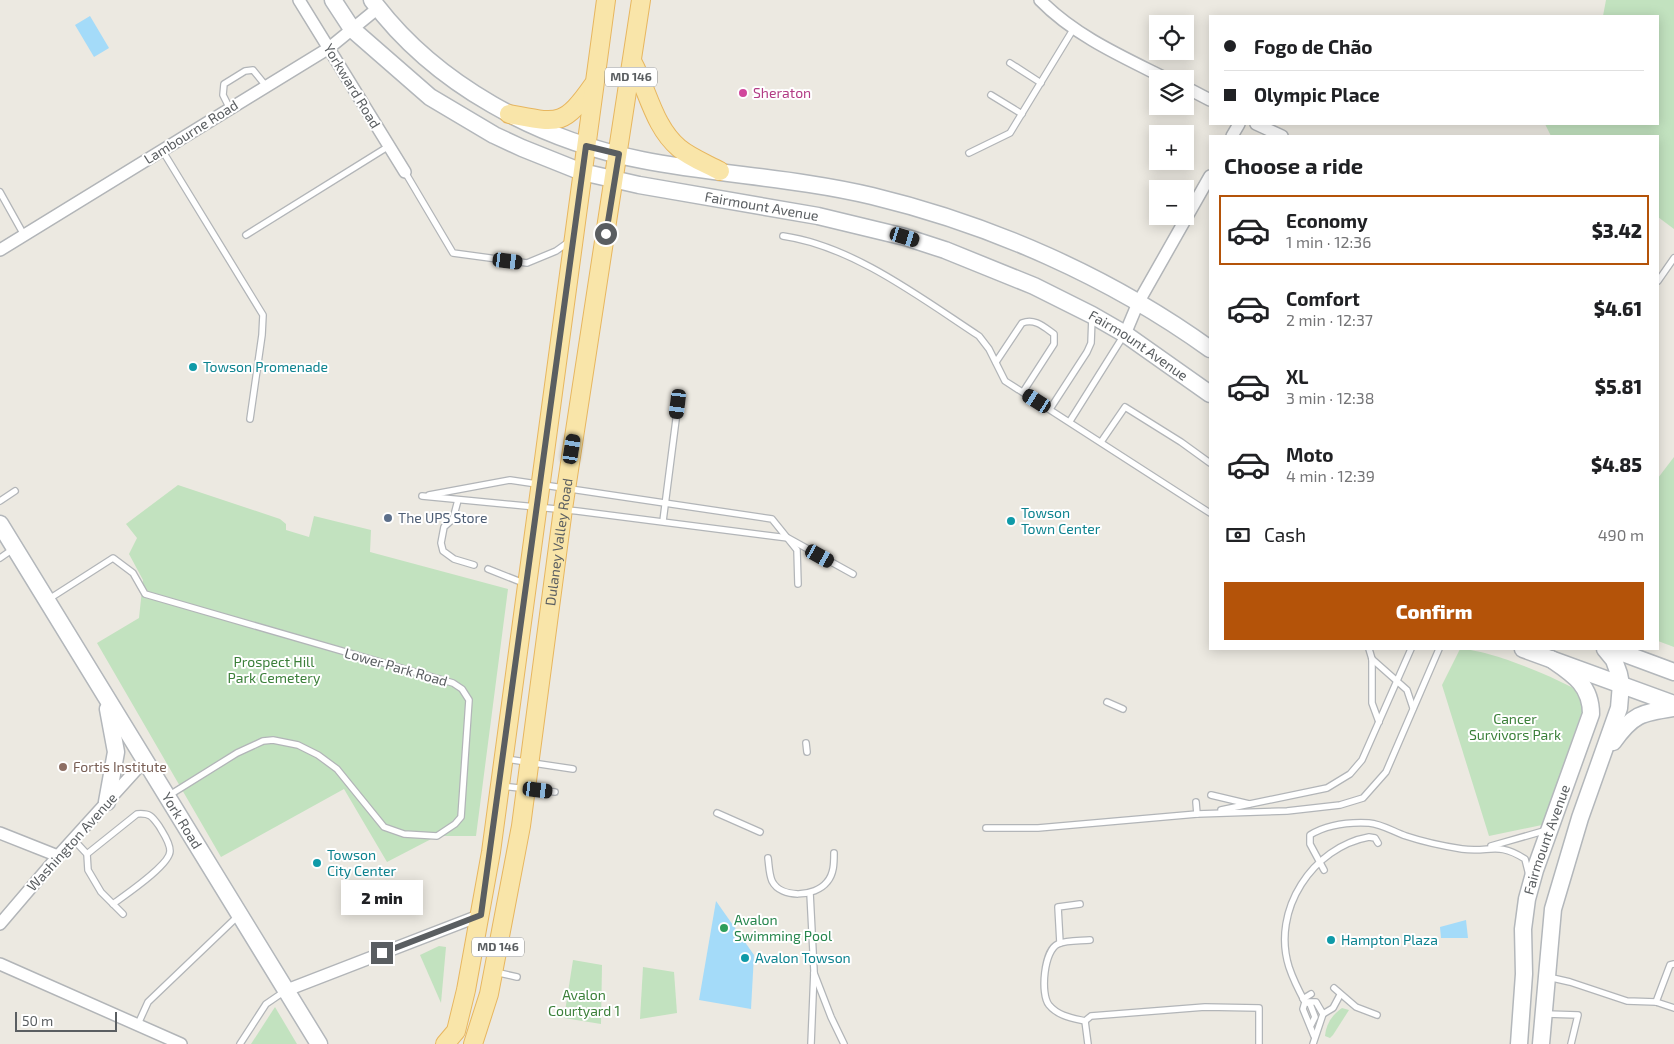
<!DOCTYPE html>
<meta charset="utf-8">
<style>
:root{--surface:#fff;--page:#f2f2f2;--text:#202124;--muted:#757577;--line:#e0e0e0;--accent:#b45309}
body{margin:0;font-family:"Exo 2",sans-serif;background:var(--page);color:var(--text);height:100vh;display:flex;flex-direction:column;font-size:19px;white-space:nowrap}
*{box-sizing:border-box;margin:0}
p{font-size:16px;color:var(--muted)}
.icon{flex:none;width:28px;height:28px;fill:none;stroke:currentColor;stroke-width:2;stroke-linecap:round;stroke-linejoin:round}
.map{position:relative;flex:1;overflow:hidden}
.panel{position:absolute;left:1209px;top:135px;width:450px;height:515px;display:flex;flex-direction:column;background:var(--surface);border-radius:0px;box-shadow:0 2px 12px #0003}
.panel>*{flex:none}
.top-card{position:absolute;left:1209px;top:15px;width:450px;height:110px;border-radius:0px;box-shadow:0 2px 12px #0003;display:grid;align-content:center;height:110px;padding:0 15px;background:var(--surface)}
.fabs{position:absolute;left:1149px;top:15px;display:grid;gap:10px}
.fabs a{display:grid;place-items:center;width:45px;height:45px;border-radius:0px;background:var(--surface);box-shadow:0 2px 12px #0003;font-size:25px}
.scale{position:absolute;left:15px;bottom:12px;width:102px;box-sizing:border-box;padding-left:5px;border:2px solid #5a5e61;border-top:0;font-size:14px;line-height:18px;white-space:nowrap;color:#5a5e61;-webkit-text-stroke:4px #fff;paint-order:stroke}
.end{position:absolute;width:22px;height:22px;margin:-11px;border:6px solid #5a5e61;background:#fff;box-shadow:0 0 0 2px #fff}
.from{border-radius:50%}
.bubble{position:absolute;height:35px;border-radius:0px;background:var(--surface);box-shadow:0 2px 12px #0003;font-size:16px;font-weight:800;line-height:35px;text-align:center}
.car{position:absolute;width:15px;height:30px;margin:-15px -8px;border-radius:6px;box-shadow:0 0 4px 1px #0007;background:linear-gradient(#222 24%,#8ab4d8 0 40%,#222 0 76%,#8ab4d8 0 86%,#222 0)}
.top-card b{display:flex;align-items:center;gap:18px;height:48px;font-size:19px}
.top-card b+b{border-top:1px solid var(--line)}
.top-card i{width:12px;height:12px;background:var(--text)}
ul{padding:0;list-style:none}
li{display:flex;align-items:center;gap:15px;height:70px;margin:0 10px 8px;padding:0 5px;border:2px solid transparent;border-radius:0px}
li div{flex:1}
li b{display:block;font-size:19px}
li em{font-style:normal;font-weight:800}
li.active{border-color:var(--accent)}
li>.icon{width:45px;height:45px;stroke-width:1.5}
h2{padding:0 15px;font-size:22px;line-height:60px}
.pay{display:flex;align-items:center;gap:12px;height:55px;padding:0 15px;font-size:19px}
.pay p{margin-inline-start:auto}
.cta{display:flex;gap:10px;margin-top:auto;padding:10px 15px}
.cta a{flex:1;height:58px;border-radius:0px;background:var(--accent);color:#fff;font-size:20px;font-weight:800;line-height:58px;text-align:center}
.map>svg:first-child{display:block}
.green{fill:#c2e2bf}
.water{fill:#a4dbf9}
.lines{fill:none;stroke-linecap:round;stroke-linejoin:round}
.service-casing{stroke:#b2b5b8;stroke-width:8}
.minor-casing{stroke:#b2b5b8;stroke-width:14}
.secondary-casing{stroke:#b3b7bb;stroke-width:19}
.primary-casing{stroke:#e7b65f;stroke-width:20}
.service{stroke:#fff;stroke-width:5.5}
.minor{stroke:#fff;stroke-width:11}
.secondary{stroke:#fff;stroke-width:16}
.primary{stroke:#f9e5a9;stroke-width:18}
.route{stroke:#5a5e61;stroke-width:6}
.hotel-dot{fill:#d1479c;stroke:#fff;stroke-width:2}
.culture-dot{fill:#0f9aa8;stroke:#fff;stroke-width:2}
.service-dot{fill:#5c6f8a;stroke:#fff;stroke-width:2}
.education-dot{fill:#8d6e63;stroke:#fff;stroke-width:2}
.leisure-dot{fill:#2e9e5b;stroke:#fff;stroke-width:2}
.labels{text-anchor:middle;stroke-width:4;stroke-linejoin:round;paint-order:stroke}
.shield{fill:#fff;stroke:#8c8e90;stroke-width:1}
.shield-label{font-size:12px;font-weight:bold;fill:#5a5e61}
.street-label{font-size:14px;fill:#5a5e61;stroke:#fff}
.hotel-label{font-size:14px;fill:#b23c85;stroke:#fff;text-anchor:start}
.culture-label{font-size:14px;fill:#0d838f;stroke:#fff;text-anchor:start}
.service-label{font-size:14px;fill:#4e5e75;stroke:#fff;text-anchor:start}
.park-label{font-size:14px;fill:#3c803a;stroke:#fff}
.education-label{font-size:14px;fill:#785e54;stroke:#fff;text-anchor:start}
.leisure-label{font-size:14px;fill:#27864d;stroke:#fff;text-anchor:start}
</style>
<div class="map">
<svg width="1674" height="1044" viewBox="0 0 1674 1044">
<rect width="100%" height="100%" fill="#ece9e1"/>
<g class="green">
<polygon points="1606,0 1674,0 1674,229 1658,217 1658,136 1551,136 1545,124 1658,124 1658,16 1603,16"/>
<polygon points="1674,457 1674,647 1658,641 1658,478"/>
<polygon points="178,485 280,519 286,524 286,530 309,537 314,516 371,530 370,552 508,589 476,836 437,836 387,862 344,789 221,857 97,643 139,618 143,580 129,554 137,538 126,524"/>
<path d="M1460,649C1488,649 1558,678 1582,693L1584,706L1542,825L1489,836L1442,685Z"/>
<polygon points="439,946 446,947 441,1003 420,955"/>
<polygon points="573,960 602,965 601,1024 564,1018"/>
<polygon points="643,967 674,972 677,1013 640,1019"/>
<polygon points="275,1007 297,1044 251,1044"/>
<path d="M1342,1008L1349,1010L1333,1035L1330,1038L1325,1036C1326,1024 1332,1015 1342,1008Z"/>
</g>
<g class="water">
<polygon points="90,16 109,48 94,57 75,25"/>
<polygon points="716,901 754,955 751,1009 699,1000"/>
<polygon points="1466,920 1468,938 1441,938 1440,927"/>
</g>
<g class="lines">
<g class="service-casing">
<g id="service">
<polyline points="1010,63 1041,83"/>
<polyline points="991,95 1022,114"/>
<polyline points="230,109 223,95 224,84 245,71 253,70 266,86"/>
<polyline points="162,150 263,315 262,335 250,419"/>
<polyline points="969,153 1010,133 1074,28"/>
<polyline points="405,172 453,253 527,263 556,251 570,241"/>
<polyline points="0,192 24,235"/>
<polyline points="246,235 389,146"/>
<path d="M783,236C853,246 921,298 979,336L989,349L1005,381L1210,513"/>
<polyline points="1658,281 1674,258"/>
<path d="M996,362L1022,323C1035,318 1044,327 1054,334V344L1023,392"/>
<polyline points="1050,409 1087,352 1091,343 1092,317"/>
<polyline points="1070,421 1124,335"/>
<polyline points="1101,442 1125,407 1181,442 1210,463"/>
<polyline points="429,495 510,480 772,519 797,550 798,584"/>
<polyline points="422,496 577,511 788,538 853,574"/>
<polyline points="458,500 453,519 444,527 441,543 443,551 454,559 474,565"/>
<polyline points="0,501 15,491"/>
<polyline points="663,521 678,404"/>
<polyline points="0,558 13,549"/>
<polyline points="488,569 526,584"/>
<polyline points="49,599 113,558 133,573 145,594 453,683 462,689 469,700 461,817 455,824 437,836 404,834 384,827 337,769 318,755 298,745 273,740 263,741 237,753 168,796"/>
<polyline points="1369,649 1372,659 1372,703 1379,722"/>
<polyline points="1372,659 1407,690 1413,708"/>
<polyline points="1107,702 1123,709"/>
<polyline points="806,743 807,752"/>
<polyline points="506,759 573,769"/>
<polyline points="501,786 555,792"/>
<polyline points="1211,795 1249,804"/>
<polyline points="1196,802 1197,814"/>
<polyline points="1221,810 1327,788 1350,774 1362,760 1411,649"/>
<polyline points="717,813 760,832"/>
<polyline points="986,828 1038,828 1197,814 1287,811 1340,805 1363,798 1386,772 1439,649"/>
<polyline points="73,839 87,854 88,870 101,892 123,914"/>
<polyline points="1491,846 1547,830"/>
<path d="M87,854L137,814C150,813 152,816 159,826C163,833 170,842 170,851C170,865 125,895 113,904"/>
<path d="M768,858C769,865 769,874 772,881C781,899 815,897 827,882C834,874 834,863 834,853"/>
<path d="M1324,870L1310,844V835C1328,824 1349,822 1369,823C1382,824 1394,832 1406,836C1424,842 1443,846 1462,849C1490,853 1497,841 1525,859L1529,875"/>
<polyline points="810,893 814,971 811,1044"/>
<path d="M1090,940C1080,941 1067,940 1058,944C1044,950 1040,994 1049,1005C1058,1016 1072,1018 1085,1021L1091,1016L1205,1007L1259,1008V1044"/>
<polyline points="1060,943 1058,907 1080,904"/>
<polyline points="495,972 517,977"/>
<polyline points="814,973 831,1017 844,1044"/>
<polyline points="1548,977 1570,982 1627,1001 1656,1002 1674,1008"/>
<polyline points="1334,988 1356,1007 1377,1015"/>
<polyline points="1303,999 1311,994"/>
<polyline points="1305,1002 1303,1009 1314,1036"/>
<polyline points="1306,1002 1316,1002 1323,1014 1313,1044"/>
<polyline points="1656,1002 1670,965 1674,964"/>
<polyline points="1323,1014 1333,1008 1340,995"/>
<polyline points="1546,1014 1578,1015 1571,1044"/>
<polyline points="1085,1021 1088,1044"/>
<polyline points="138,1024 148,1002 238,916"/>
<path d="M1311,1025L1315,1017L1310,1004L1305,1002C1299,991 1293,979 1289,967C1271,910 1313,847 1369,837L1375,838L1378,843"/>
<polyline points="240,1044 266,1004 285,991"/>
</g>
</g>
<g class="minor-casing">
<g id="minor">
<polyline points="299,0 405,172"/>
<path d="M1040,0C1075,36 1123,57 1167,79"/>
<polyline points="1185,87 1210,100"/>
<polyline points="1256,124 1282,136"/>
<polyline points="1232,136 1239,124"/>
<polyline points="0,250 329,48 378,8"/>
<polyline points="1125,334 1138,303 1210,176"/>
<polyline points="0,833 58,856"/>
<polyline points="0,924 58,856 145,760"/>
<polyline points="0,964 181,1044"/>
<polyline points="287,990 481,915"/>
</g>
</g>
<g class="secondary-casing">
<g id="secondary">
<path id="s1" d="M333,0L352,29L430,97L494,135L522,148L582,172L639,185L818,216L905,237L945,250L1034,286L1092,315L1125,334L1210,394"/>
<path d="M372,0C435,85 539,140 642,160C719,175 797,178 872,196C992,225 1110,277 1210,349"/>
<path id="s2" d="M0,524L319,1044"/>
<polyline points="1523,649 1674,704"/>
<polyline points="1612,649 1674,672"/>
<path d="M1613,742C1633,714 1641,713 1674,708"/>
<polyline points="107,802 116,752 108,709"/>
<path id="s3" d="M1519,1044L1524,974L1523,929L1527,899L1535,870L1591,714C1591,685 1573,674 1551,659"/>
<polyline points="1541,1044 1553,909 1580,818 1619,708 1621,684 1619,674 1614,660 1605,649"/>
</g>
</g>
<g class="primary-casing">
<g id="primary">
<path d="M633,63C648,91 654,127 679,148C691,158 707,164 720,171"/>
<path d="M509,114C557,123 563,128 593,85"/>
<polyline points="445,1044 456,1031 466,990 491,852 606,0"/>
<path id="s4" d="M473,1044L489,994L521,826L563,509L641,0"/>
</g>
</g>
<use href="#service" class="service"/>
<use href="#minor" class="minor"/>
<use href="#secondary" class="secondary"/>
<use href="#primary" class="primary"/>
</g>
<g class="lines">
<polyline class="route" points="382,953 481,915 586,146 619,154 606,234"/>
</g>
<circle class="hotel-dot" cx="743" cy="93" r="5"/>
<g class="culture-dot">
<circle cx="193" cy="367" r="5"/>
<circle cx="1011" cy="521" r="5"/>
<circle cx="317" cy="863" r="5"/>
<circle cx="1331" cy="940" r="5"/>
<circle cx="745" cy="958" r="5"/>
</g>
<circle class="service-dot" cx="388" cy="518" r="5"/>
<circle class="education-dot" cx="63" cy="767" r="5"/>
<circle class="leisure-dot" cx="724" cy="928" r="5"/>
<g class="labels">
<g class="shield">
<rect x="605" y="67.5" width="52" height="19" rx="4"/>
<rect x="472" y="937.5" width="52" height="19" rx="4"/>
</g>
<g class="shield-label">
<text x="631" y="81">MD 146</text>
<text x="498" y="951">MD 146</text>
</g>
<g class="street-label">
<text transform="translate(352 86) rotate(59)" y="5">Yorkward Road</text>
<text transform="translate(191 132) rotate(-32)" y="5">Lambourne Road</text>
<text dy="5" stroke="none"><textPath href="#s1" startOffset="491">Fairmount Avenue</textPath></text>
<text dy="5" stroke="none"><textPath href="#s1" startOffset="896">Fairmount Avenue</textPath></text>
<text dy="5" stroke="none"><textPath href="#s4" startOffset="510">Dulaney Valley Road</textPath></text>
<text transform="translate(396 667) rotate(16)" y="5">Lower Park Road</text>
<text dy="5" stroke="none"><textPath href="#s2" startOffset="348">York Road</textPath></text>
<text dy="5" stroke="none"><textPath href="#s3" startOffset="208">Fairmount Avenue</textPath></text>
<text transform="translate(72 842) rotate(-48)" y="5">Washington Avenue</text>
</g>
<g class="hotel-label">
<text x="753" y="98">Sheraton</text>
</g>
<g class="culture-label">
<text x="203" y="372">Towson Promenade</text>
<text x="1021" y="518">Towson<tspan x="1021" dy="16">Town Center</tspan></text>
<text x="327" y="860">Towson<tspan x="327" dy="16">City Center</tspan></text>
<text x="1341" y="945">Hampton Plaza</text>
<text x="755" y="963">Avalon Towson</text>
</g>
<g class="service-label">
<text x="398" y="523">The UPS Store</text>
</g>
<g class="park-label">
<text x="274" y="667">Prospect Hill<tspan x="274" dy="16">Park Cemetery</tspan></text>
<text x="1515" y="724">Cancer<tspan x="1515" dy="16">Survivors Park</tspan></text>
<text x="584" y="1000">Avalon<tspan x="584" dy="16">Courtyard 1</tspan></text>
</g>
<g class="education-label">
<text x="73" y="772">Fortis Institute</text>
</g>
<g class="leisure-label">
<text x="734" y="925">Avalon<tspan x="734" dy="16">Swimming Pool</tspan></text>
</g>
</g>
</svg>
<div class="fabs">
<a><svg class="icon" aria-label="locate" viewBox="0 0 24 24"><circle cx="12" cy="12" r="6"/><path d="M12 2v4M12 18v4M2 12h4M18 12h4"/></svg></a>
<a><svg class="icon" aria-label="layers" viewBox="0 0 24 24"><path d="M12 4l9 5-9 5-9-5zM3 14l9 5 9-5"/></svg></a>
<a>+</a>
<a>−</a>
</div>
<div class="scale">50 m</div>
<i class="end from" style="left:606px;top:234px"></i>
<i class="end" style="left:382px;top:953px"></i>
<div class="bubble" style="left:341px;top:880px;width:82px">2 min</div>
<i class="car" style="left:905px;top:237px;rotate:107deg"></i>
<i class="car" style="left:508px;top:261px;rotate:97deg"></i>
<i class="car" style="left:1037px;top:401px;rotate:302deg"></i>
<i class="car" style="left:678px;top:404px;rotate:187deg"></i>
<i class="car" style="left:572px;top:449px;rotate:9deg"></i>
<i class="car" style="left:820px;top:556px;rotate:119deg"></i>
<i class="car" style="left:538px;top:790px;rotate:97deg"></i>
<div class="top-card">
<b><i class="from"></i>Fogo de Chão</b>
<b><i></i>Olympic Place</b>
</div>
<section class="panel">
<h2>Choose a ride</h2>
<ul>
<li class="active"><svg class="icon" aria-label="car" viewBox="0 0 24 24"><path d="M5 17H2v-5l4-1 3-4h7l3 4 3 1v5h-3M9 17h6M6 11h13"/><circle cx="7" cy="17" r="2"/><circle cx="17" cy="17" r="2"/></svg><div><b>Economy</b><p>1 min · 12:36</p></div><em>$3.42</em></li>
<li><svg class="icon" aria-label="car" viewBox="0 0 24 24"><path d="M5 17H2v-5l4-1 3-4h7l3 4 3 1v5h-3M9 17h6M6 11h13"/><circle cx="7" cy="17" r="2"/><circle cx="17" cy="17" r="2"/></svg><div><b>Comfort</b><p>2 min · 12:37</p></div><em>$4.61</em></li>
<li><svg class="icon" aria-label="car" viewBox="0 0 24 24"><path d="M5 17H2v-5l4-1 3-4h7l3 4 3 1v5h-3M9 17h6M6 11h13"/><circle cx="7" cy="17" r="2"/><circle cx="17" cy="17" r="2"/></svg><div><b>XL</b><p>3 min · 12:38</p></div><em>$5.81</em></li>
<li><svg class="icon" aria-label="car" viewBox="0 0 24 24"><path d="M5 17H2v-5l4-1 3-4h7l3 4 3 1v5h-3M9 17h6M6 11h13"/><circle cx="7" cy="17" r="2"/><circle cx="17" cy="17" r="2"/></svg><div><b>Moto</b><p>4 min · 12:39</p></div><em>$4.85</em></li>
</ul>
<div class="pay"><svg class="icon" aria-label="cash" viewBox="0 0 24 24"><path d="M3 7h18v10H3z"/><circle cx="12" cy="12" r="2"/></svg>Cash<p>490 m</p></div>
<div class="cta"><a>Confirm</a></div>
</section>
</div>
